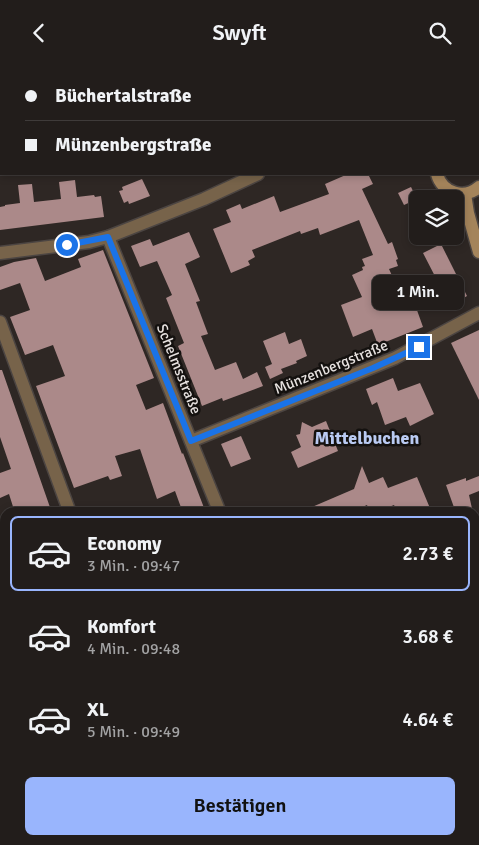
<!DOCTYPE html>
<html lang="de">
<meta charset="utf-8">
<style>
:root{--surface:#221d1b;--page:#2a2624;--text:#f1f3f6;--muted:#a2a2a3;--line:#3f3b3a;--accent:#99b5fd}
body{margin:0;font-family:Signika,sans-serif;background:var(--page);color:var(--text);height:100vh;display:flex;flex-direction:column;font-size:19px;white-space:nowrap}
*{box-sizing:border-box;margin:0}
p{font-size:16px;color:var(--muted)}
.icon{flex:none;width:28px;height:28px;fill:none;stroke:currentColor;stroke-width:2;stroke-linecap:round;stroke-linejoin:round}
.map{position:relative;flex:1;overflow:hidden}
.details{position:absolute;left:0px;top:442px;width:480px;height:338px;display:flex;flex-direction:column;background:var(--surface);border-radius:15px 15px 0 0;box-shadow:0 2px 8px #0003,0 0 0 1px var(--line)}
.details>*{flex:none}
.hud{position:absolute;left:0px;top:0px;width:480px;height:110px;box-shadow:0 2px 8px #0003,0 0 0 1px var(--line);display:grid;align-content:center;height:110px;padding:0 25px;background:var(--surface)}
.controls{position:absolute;left:409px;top:125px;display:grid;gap:10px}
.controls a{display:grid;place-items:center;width:55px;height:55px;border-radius:8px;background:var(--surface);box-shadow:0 2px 8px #0003,0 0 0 1px var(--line);font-size:25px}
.end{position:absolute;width:22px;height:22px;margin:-11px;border:6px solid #1a73e8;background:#fff;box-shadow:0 0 0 2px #fff}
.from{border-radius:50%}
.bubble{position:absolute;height:35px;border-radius:8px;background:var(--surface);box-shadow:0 2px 8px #0003,0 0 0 1px var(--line);font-size:16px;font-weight:600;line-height:35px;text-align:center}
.hud b{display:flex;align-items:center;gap:18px;height:48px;font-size:19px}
.hud b+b{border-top:1px solid var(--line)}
.hud i{width:12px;height:12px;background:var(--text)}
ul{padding:9px 0 0;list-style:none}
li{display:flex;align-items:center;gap:15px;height:75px;margin:0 10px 8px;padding:0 15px;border:2px solid transparent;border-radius:8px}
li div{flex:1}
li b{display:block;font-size:19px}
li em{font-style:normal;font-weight:600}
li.selected{border-color:var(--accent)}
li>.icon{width:45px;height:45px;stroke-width:1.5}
.cta{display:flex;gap:10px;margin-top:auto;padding:10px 25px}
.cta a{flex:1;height:58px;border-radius:8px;background:var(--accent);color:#111;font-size:20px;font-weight:600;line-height:58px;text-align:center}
header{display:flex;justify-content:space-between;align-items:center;height:65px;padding:0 25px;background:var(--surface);font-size:22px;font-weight:600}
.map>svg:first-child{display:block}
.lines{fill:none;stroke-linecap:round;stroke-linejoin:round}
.stream{stroke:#735663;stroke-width:4.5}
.building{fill:#ab8989}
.minor-casing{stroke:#4c4542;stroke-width:15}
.secondary-casing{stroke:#4c4542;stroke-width:15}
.minor{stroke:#77634a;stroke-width:12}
.secondary{stroke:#a4845b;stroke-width:12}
.route{stroke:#1a73e8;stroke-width:6}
.labels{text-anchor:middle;stroke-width:5;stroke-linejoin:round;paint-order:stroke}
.street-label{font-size:15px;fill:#e7e2e0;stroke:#14110f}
.quarter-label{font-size:18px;font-weight:bold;fill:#b9caf2;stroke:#14110f}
</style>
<header><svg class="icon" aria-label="back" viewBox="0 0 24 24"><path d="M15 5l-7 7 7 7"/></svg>Swyft<svg class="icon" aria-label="search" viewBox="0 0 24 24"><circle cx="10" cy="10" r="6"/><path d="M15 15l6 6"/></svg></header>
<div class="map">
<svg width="479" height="780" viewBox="0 0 479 780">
<rect width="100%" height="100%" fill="#2e2724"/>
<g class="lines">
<polyline class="stream" points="357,0 358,1"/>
</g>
<g class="building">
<polygon points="348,109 368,109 373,119 362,124 388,179 392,177 398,194 396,195 398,201 389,204 404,237 413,234 423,262 378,280 372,264 353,272 341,240 362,232 352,210 363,205 362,202 365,201 362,194 373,190 359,155 320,170 318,163 301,169 300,166 252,185 255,192 248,196 250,200 231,208 213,164 231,157 226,145 240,139 242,144 274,131 280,147 329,129 325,119"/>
<polygon points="142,114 150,131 129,139 128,136 124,138 119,126 123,125 122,122"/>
<polygon points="75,115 77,132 94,130 95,132 101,131 104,152 0,165 0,142 5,141 5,140 20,138 18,120 32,119 34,137 61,134 59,117"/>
<polygon points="411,122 417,134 404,140 398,128"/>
<polygon points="189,167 200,192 185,199 200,236 196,237 208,269 201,271 215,305 236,297 243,314 257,307 263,321 223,336 222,333 202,341 178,281 184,278 166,233 172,230 157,196 140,202 131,181 150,174 153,181"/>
<polygon points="441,179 467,231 443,245 431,223 439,219 423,188"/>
<polygon points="103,185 154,313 136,320 146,345 163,338 182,389 183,388 206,448 183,448 175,426 157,434 140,384 115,391 122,411 110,415 108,411 74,423 36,321 65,311 53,280 25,290 10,252 30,245 20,218 0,225 0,202 14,197 36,193 45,216 81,202 78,194"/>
<polygon points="479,265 479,335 451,278"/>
<polygon points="285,267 289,279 301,274 307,291 296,296 297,298 281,304 283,308 270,314 265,302 272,299 263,276"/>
<polygon points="0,305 2,305 52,448 15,448 9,429 0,433 0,408 11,404 0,372"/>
<polygon points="393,313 398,326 420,318 434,349 410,361 406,352 385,360 377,337 372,340 366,324"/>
<polygon points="326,356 338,386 298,403 291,387 301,382 296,370 300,369 302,357 312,362"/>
<polygon points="241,371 251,394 231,402 221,379"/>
<polygon points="362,401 369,418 383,412 388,423 417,412 432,448 416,448 413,442 398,448 394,440 374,448 370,448 367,440 349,448 298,448 354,424"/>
<polygon points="479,411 479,426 469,430 473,448 456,448 446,420 466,413 466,416"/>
</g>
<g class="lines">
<g class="minor-casing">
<g id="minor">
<polyline points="373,0 374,1"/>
<polyline points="22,1 29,0"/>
<polyline points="0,4 1,4"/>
<polyline points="108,172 220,448"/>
<polyline points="0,188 89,177 108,172 204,134 258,109"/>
<polyline points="0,257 70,448"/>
<polyline points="191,376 395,293 479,248"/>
<polyline points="475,688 479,687"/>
<polyline points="0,752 5,750"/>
<polyline points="231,780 232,775"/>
</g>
</g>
<g class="secondary-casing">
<g id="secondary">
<path d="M437,109C442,128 464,135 479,122"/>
<polyline points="465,129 468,148 479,187"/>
<polyline points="475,476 479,475"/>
<polyline points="0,607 5,605"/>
</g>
</g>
<use href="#minor" class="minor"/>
<use href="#secondary" class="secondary"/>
</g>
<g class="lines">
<polyline class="route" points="67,180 108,172 191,376 373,303 419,282"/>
</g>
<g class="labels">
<g class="street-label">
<text transform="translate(331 302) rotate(-22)" y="5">Münzenbergstraße</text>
<text transform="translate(179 304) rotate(68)" y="5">Schelmsstraße</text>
</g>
<g class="quarter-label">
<text x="367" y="379">Mittelbuchen</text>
</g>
</g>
</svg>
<div class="controls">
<a><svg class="icon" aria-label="layers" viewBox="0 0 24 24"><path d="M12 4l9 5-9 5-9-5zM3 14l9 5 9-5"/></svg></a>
</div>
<i class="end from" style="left:67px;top:180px"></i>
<i class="end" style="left:419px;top:282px"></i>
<div class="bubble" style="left:372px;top:210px;width:92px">1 Min.</div>
<div class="hud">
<b><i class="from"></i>Büchertalstraße</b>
<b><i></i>Münzenbergstraße</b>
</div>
<section class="details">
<ul>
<li class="selected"><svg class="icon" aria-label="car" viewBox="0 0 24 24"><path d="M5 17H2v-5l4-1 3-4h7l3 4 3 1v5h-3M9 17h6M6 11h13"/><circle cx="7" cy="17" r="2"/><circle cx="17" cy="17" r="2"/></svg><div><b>Economy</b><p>3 Min. · 09:47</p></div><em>2.73 €</em></li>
<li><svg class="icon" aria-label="car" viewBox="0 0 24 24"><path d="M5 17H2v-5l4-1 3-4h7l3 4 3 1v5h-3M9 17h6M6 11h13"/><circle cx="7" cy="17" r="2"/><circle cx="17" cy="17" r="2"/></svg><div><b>Komfort</b><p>4 Min. · 09:48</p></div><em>3.68 €</em></li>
<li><svg class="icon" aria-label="car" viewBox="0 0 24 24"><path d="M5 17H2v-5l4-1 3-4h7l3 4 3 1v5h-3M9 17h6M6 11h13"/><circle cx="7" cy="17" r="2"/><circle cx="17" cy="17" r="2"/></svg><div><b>XL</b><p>5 Min. · 09:49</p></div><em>4.64 €</em></li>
</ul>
<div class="cta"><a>Bestätigen</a></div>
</section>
</div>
